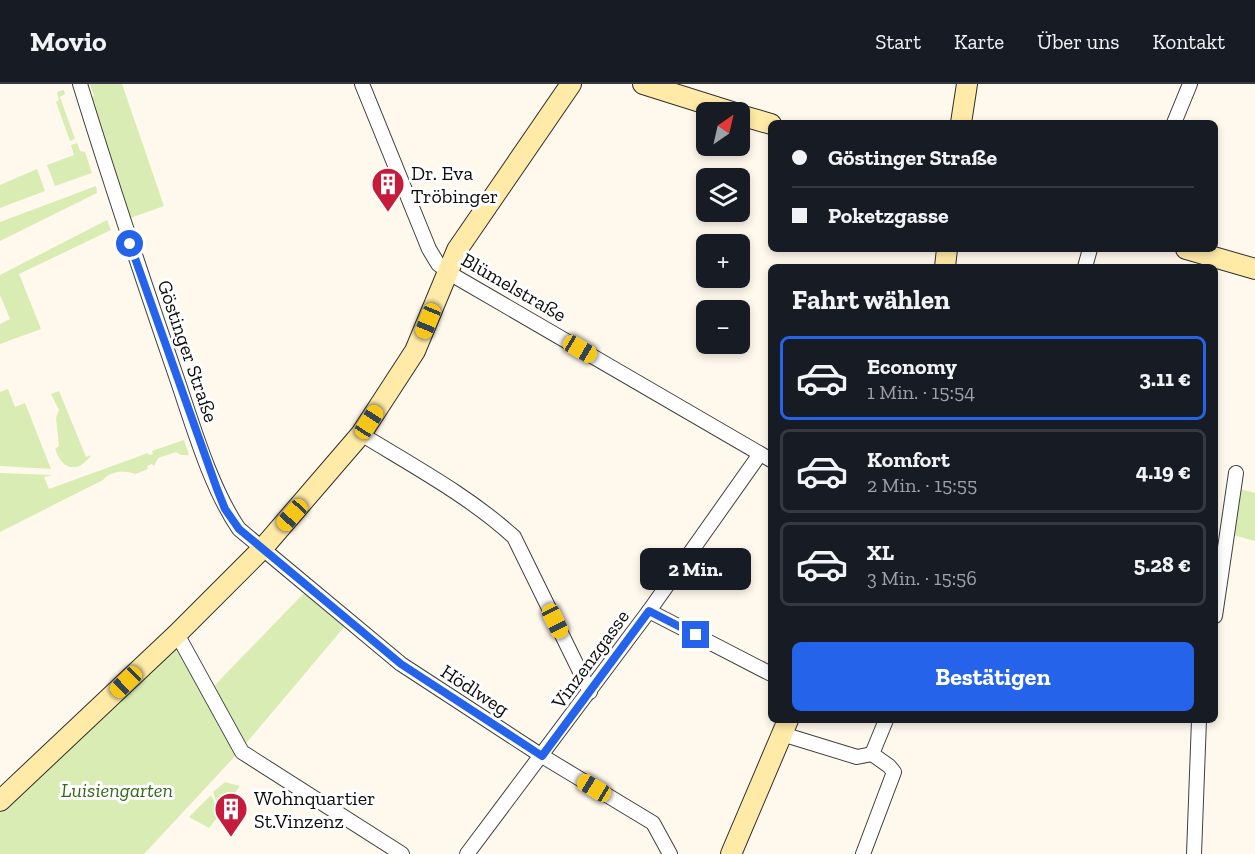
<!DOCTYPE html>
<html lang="de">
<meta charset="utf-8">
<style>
:root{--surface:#171b24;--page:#242831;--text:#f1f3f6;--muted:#9ea1a6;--line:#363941;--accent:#2563eb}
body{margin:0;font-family:"Zilla Slab",serif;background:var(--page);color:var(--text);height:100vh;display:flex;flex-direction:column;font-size:22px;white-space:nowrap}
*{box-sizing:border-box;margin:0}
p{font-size:20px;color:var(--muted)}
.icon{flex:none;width:33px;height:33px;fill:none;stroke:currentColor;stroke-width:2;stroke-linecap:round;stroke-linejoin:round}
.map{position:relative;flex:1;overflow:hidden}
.side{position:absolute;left:768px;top:180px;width:450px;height:459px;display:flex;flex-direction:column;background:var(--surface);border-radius:9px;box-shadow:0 3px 9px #0003}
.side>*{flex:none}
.top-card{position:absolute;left:768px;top:36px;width:450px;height:132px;border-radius:9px;box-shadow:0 3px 9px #0003;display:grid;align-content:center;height:132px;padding:0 24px;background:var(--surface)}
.needle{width:39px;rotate:34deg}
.fabs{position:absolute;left:696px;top:18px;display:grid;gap:12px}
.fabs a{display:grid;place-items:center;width:54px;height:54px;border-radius:9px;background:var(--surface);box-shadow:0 3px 9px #0003;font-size:30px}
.end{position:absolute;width:27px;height:27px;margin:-14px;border:8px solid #2563eb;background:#fff;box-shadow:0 0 0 3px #fff}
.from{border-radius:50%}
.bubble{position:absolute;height:42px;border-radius:9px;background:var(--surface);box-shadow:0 3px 9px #0003;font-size:20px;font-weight:700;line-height:42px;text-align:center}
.car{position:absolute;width:18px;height:36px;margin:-18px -9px;border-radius:8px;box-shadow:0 0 4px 2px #0007;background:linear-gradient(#f5c518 24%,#345 0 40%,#f5c518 0 76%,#345 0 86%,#f5c518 0)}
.top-card b{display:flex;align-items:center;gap:21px;height:57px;font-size:22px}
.top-card b+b{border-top:2px solid var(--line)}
.top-card i{width:15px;height:15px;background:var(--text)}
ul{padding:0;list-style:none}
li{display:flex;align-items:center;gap:18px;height:84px;margin:0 12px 9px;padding:0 12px;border:3px solid var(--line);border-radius:9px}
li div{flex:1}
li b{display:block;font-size:22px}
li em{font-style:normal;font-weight:700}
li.on{border-color:var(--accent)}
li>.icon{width:54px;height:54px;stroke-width:1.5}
h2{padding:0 24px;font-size:27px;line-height:72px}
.button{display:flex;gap:12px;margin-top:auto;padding:12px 24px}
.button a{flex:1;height:69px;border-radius:9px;background:var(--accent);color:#fff;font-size:24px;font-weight:700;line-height:69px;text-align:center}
header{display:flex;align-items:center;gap:36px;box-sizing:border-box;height:84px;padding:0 30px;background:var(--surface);border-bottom:2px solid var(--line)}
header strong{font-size:28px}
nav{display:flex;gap:33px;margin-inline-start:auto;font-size:21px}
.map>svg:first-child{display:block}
.green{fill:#d9ecb4}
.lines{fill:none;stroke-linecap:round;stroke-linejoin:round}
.street-casing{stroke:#404040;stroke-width:16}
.secondary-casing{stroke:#2f2f2f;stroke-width:22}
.street{stroke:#fff;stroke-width:14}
.secondary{stroke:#ffeaa8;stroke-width:20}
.route{stroke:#2563eb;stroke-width:8}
.labels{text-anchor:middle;stroke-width:6;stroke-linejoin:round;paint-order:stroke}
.poi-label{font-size:20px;fill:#0d0d0d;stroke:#fff;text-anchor:start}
.street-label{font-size:20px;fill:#0d0d0d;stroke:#fff}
.park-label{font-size:20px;font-style:italic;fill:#356919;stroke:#fff}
</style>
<header>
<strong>Movio</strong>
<nav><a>Start</a><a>Karte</a><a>Über uns</a><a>Kontakt</a></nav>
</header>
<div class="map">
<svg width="1255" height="770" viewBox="0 0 1255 770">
<rect width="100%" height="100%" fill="#fff9ed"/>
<g class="green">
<polygon points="90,0 122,0 164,122 130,134 90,14 94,12"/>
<polygon points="64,6 65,10 60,13 75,55 70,57 56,18 59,16 57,8"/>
<polygon points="77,59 80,67 85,68 92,89 55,102 47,81 74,71 71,61"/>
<polygon points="37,85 45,107 0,124 0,101"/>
<polygon points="96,102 97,109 0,157 0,138"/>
<polygon points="107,136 111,146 19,190 41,245 0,260 0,240 10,235 0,211 0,191"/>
<polygon points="8,305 15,323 25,319 51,385 0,382 0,308"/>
<path d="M59,307L86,373L91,371C85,381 72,389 62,378C59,375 57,369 55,365L59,362L56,334L59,326L51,310Z"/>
<path d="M184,356L189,371H181L176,368L158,374L154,382L152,380L147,382L148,385L135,390C125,386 110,387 103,396L0,448V389L52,391L44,393L49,405L148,369L149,371L153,370L152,367Z"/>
<polygon points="1240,405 1255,409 1255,457 1233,451"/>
<polygon points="305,508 345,542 243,663 212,604"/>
<polygon points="178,564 238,669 144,770 0,770 0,729"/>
<polygon points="225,698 240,702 225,722 217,720 213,708"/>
<polygon points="211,711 220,730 209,744 189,733"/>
</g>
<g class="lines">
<g class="street-casing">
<g id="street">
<path d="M80,0C110,97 142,193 175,289C192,338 210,403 239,445L401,580L542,672L653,739L670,770"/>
<polyline points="362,0 429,165 438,180 456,193 771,376"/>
<polyline points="1174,39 1190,0"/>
<polyline points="1085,183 1090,165"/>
<path d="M361,350C413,382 469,412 514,453L590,608"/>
<polyline points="649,527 771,590"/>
<polyline points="1215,532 1236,389"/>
<polyline points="177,550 242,668 402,770"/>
<polyline points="782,650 857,673 872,670"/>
<polyline points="467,770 649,527 760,370"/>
<polyline points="863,770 894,688 889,682 872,670 886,636"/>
<polyline points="1194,770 1199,636"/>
</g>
</g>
<g class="secondary-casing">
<g id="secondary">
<polyline points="643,0 732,28"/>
<polyline points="740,31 771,40"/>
<polyline points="961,39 967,0"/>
<polyline points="1186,165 1255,185"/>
<polyline points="945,183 947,165"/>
<polyline points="0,717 177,550 262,465 361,350 415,267 457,166 571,0"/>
<polyline points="731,770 788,636"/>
</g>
</g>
<use href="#street" class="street"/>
<use href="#secondary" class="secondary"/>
</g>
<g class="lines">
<polyline class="route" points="130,160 217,405 225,425 239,445 401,580 542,672 649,527 696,551"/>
</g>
<defs>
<g id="building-pin" transform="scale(1.725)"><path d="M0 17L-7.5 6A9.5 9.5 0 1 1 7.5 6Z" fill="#c71b3b" stroke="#fff"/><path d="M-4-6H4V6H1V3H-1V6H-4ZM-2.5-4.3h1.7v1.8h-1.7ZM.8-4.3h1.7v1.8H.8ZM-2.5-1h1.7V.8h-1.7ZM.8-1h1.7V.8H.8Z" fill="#fff"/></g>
</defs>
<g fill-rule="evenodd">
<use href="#building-pin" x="388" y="100"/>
<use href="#building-pin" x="231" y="725"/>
</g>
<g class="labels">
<g class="poi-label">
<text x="411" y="96">Dr. Eva<tspan x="411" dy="23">Tröbinger</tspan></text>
<text x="254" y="721">Wohnquartier<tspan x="254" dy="23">St.Vinzenz</tspan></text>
</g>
<g class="street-label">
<text transform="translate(514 203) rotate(30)" y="7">Blümelstraße</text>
<text transform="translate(188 267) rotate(71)" y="7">Göstinger Straße</text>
<text transform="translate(590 575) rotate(-54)" y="7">Vinzenzgasse</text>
<text transform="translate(475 606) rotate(33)" y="7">Hödlweg</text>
</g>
<g class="park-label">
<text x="117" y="713">Luisiengarten</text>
</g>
</g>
</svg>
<div class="fabs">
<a><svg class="needle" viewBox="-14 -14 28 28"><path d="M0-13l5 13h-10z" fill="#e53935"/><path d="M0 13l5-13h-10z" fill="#9ea1a6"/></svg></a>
<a><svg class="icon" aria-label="layers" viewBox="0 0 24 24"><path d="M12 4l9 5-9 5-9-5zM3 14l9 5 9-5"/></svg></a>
<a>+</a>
<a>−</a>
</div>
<i class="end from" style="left:130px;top:160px"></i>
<i class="end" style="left:696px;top:551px"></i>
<div class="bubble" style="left:640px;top:464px;width:111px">2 Min.</div>
<i class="car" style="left:428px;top:237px;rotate:202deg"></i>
<i class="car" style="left:580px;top:265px;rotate:120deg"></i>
<i class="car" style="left:369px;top:338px;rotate:33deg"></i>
<i class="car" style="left:292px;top:431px;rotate:222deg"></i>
<i class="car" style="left:555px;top:537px;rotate:154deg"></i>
<i class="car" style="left:126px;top:598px;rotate:226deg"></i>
<i class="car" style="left:594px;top:704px;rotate:301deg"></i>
<div class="top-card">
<b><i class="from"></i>Göstinger Straße</b>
<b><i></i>Poketzgasse</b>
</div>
<section class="side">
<h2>Fahrt wählen</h2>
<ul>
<li class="on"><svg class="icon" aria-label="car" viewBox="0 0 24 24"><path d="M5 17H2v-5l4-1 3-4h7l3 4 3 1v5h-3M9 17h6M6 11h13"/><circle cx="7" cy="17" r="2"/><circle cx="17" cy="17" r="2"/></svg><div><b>Economy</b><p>1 Min. · 15:54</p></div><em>3.11 €</em></li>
<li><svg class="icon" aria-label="car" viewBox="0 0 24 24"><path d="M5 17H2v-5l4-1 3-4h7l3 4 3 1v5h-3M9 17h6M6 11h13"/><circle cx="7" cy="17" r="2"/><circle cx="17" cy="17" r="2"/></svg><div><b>Komfort</b><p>2 Min. · 15:55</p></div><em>4.19 €</em></li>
<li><svg class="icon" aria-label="car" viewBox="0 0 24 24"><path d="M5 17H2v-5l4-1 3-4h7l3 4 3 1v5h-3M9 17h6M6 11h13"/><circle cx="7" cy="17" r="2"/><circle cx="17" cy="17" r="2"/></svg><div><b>XL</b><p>3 Min. · 15:56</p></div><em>5.28 €</em></li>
</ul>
<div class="button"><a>Bestätigen</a></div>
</section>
</div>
